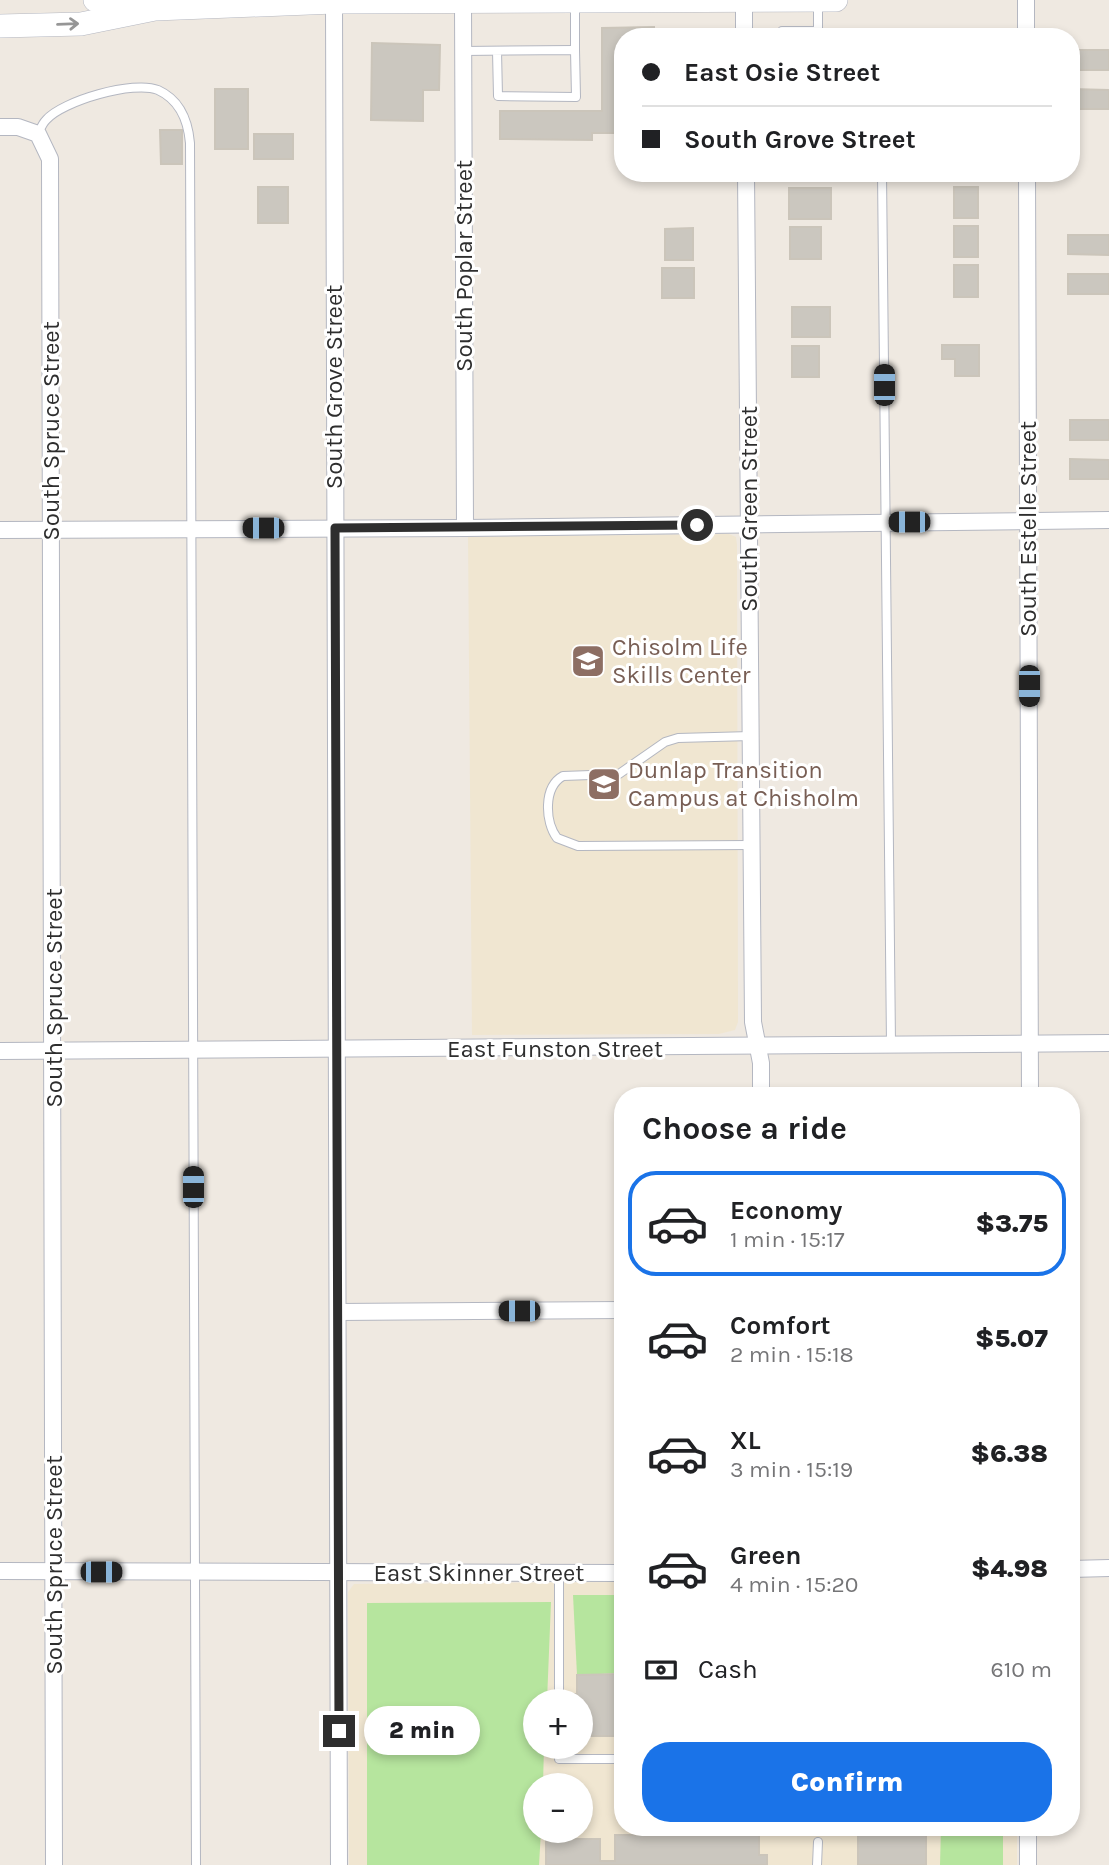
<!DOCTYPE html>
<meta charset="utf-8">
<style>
:root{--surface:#fff;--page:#f6f6f6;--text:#202124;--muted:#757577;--line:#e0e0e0;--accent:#1a73e8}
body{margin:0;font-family:Karla,sans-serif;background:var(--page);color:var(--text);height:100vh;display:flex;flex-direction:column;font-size:26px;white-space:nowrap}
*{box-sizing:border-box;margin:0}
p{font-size:23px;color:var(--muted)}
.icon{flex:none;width:38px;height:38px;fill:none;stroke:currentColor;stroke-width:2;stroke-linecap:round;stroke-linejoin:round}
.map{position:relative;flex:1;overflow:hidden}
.sheet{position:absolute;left:614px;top:1087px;width:466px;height:749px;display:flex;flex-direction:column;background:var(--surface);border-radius:28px;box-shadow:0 4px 10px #0003}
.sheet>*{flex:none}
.guide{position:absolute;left:614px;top:28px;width:466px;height:154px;border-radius:28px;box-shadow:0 4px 10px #0003;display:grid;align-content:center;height:154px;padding:0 28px;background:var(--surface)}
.tools{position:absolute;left:523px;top:1689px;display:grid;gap:14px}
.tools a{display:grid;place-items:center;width:70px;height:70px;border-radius:50%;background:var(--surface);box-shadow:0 4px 10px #0003;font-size:35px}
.end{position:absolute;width:32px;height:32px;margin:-16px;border:9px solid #2e2e2e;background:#fff;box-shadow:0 0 0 4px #fff}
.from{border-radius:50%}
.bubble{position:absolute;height:49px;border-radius:24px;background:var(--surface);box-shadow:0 4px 10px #0003;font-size:23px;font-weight:800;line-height:49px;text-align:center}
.car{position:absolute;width:21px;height:42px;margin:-21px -10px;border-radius:9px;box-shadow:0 0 5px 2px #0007;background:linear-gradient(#222 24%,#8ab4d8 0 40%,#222 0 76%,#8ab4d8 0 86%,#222 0)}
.guide b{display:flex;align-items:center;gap:24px;height:66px;font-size:26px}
.guide b+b{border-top:2px solid var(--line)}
.guide i{width:18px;height:18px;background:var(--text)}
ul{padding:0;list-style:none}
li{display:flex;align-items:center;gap:21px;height:105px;margin:0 14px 10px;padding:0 14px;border:4px solid transparent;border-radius:28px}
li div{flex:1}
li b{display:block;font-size:26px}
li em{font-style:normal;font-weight:800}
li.selected{border-color:var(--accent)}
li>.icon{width:63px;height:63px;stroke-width:1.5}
h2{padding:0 28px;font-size:32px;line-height:84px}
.pay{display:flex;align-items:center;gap:18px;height:77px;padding:0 28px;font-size:26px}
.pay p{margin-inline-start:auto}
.button{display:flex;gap:14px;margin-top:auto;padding:14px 28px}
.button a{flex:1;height:80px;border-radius:28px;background:var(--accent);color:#fff;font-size:28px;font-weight:800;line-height:80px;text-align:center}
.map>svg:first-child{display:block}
.education{fill:#f0e6d1;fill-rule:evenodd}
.green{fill:#b6e59e}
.building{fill:#cbc7bf;stroke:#cbc5ba;stroke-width:2}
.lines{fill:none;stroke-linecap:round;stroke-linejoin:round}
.lane-casing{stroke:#b4b7c1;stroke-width:10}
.street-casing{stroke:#b4b7c1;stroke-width:18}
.secondary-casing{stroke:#b4b7c1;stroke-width:24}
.lane{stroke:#fff;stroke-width:8}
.street{stroke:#fff;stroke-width:16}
.secondary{stroke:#fff;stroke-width:23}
.oneway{stroke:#969696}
.route{stroke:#2e2e2e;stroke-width:9}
.labels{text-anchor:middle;stroke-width:6;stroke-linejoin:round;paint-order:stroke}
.street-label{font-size:24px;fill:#2e2e2e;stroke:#fff}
.education-label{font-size:24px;fill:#785e54;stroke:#fff;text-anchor:start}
</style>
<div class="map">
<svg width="1109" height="1865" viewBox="0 0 1109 1865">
<rect width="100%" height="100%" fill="#efe9e1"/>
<g class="education">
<polygon points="729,534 736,537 737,545 738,1022 735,1030 719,1034 472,1035 468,537"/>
<path d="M623,1582V1827H1017V1865H349L348,1592L354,1584ZM536,1701H581V1746H536ZM536,1785H581V1830H536Z"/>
</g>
<g class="green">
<polygon points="573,1595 623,1595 623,1673 577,1675"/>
<polygon points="551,1602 547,1701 536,1701 536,1746 544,1747 543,1785 536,1785 536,1830 541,1831 539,1865 367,1865 367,1603"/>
<polygon points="941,1827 1003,1827 1003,1865 940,1865"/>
</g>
<g class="building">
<polygon points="654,27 654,37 623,37 623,133 592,133 592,140 500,139 500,111 602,111 602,28"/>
<polygon points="372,43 440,45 439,90 423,90 423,121 371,120"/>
<rect x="1071" y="50" width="38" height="20"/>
<rect x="215" y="89" width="33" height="60"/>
<polygon points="1071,89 1109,90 1109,109 1071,109"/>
<polygon points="160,130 182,130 182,164 161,164"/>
<rect x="254" y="134" width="39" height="25"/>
<rect x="791" y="173" width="33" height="6"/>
<rect x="939" y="173" width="35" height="5"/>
<rect x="258" y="187" width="30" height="36"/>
<rect x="954" y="187" width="24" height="31"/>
<rect x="789" y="188" width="42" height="31"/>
<rect x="954" y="226" width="24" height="31"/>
<rect x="790" y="227" width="31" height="32"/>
<polygon points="693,228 693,260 665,260 665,229"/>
<polygon points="1068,235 1109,235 1109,255 1068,254"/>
<rect x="954" y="265" width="24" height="32"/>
<rect x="662" y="268" width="32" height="30"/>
<rect x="1068" y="274" width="41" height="20"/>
<rect x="792" y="307" width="38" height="30"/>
<polygon points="942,345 979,345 979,376 955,376 955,359 942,359"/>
<rect x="792" y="346" width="27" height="31"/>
<rect x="1070" y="420" width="39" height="20"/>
<polygon points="1070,459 1109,460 1109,479 1070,479"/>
<polygon points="623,1674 623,1736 581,1736 581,1701 568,1701 568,1694 577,1694 577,1675"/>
<polygon points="701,1827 759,1827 759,1855 767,1855 767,1865 546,1865 546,1839 600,1839 600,1861 615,1861 615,1835 701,1835"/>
<polygon points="807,1827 926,1827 926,1865 858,1865 858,1827"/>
</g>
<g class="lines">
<g class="lane-casing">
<g id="lane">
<polyline points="818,3 818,37"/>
<polyline points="575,4 575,50"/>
<polyline points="782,37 782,31 818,31"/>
<polyline points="463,51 575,50 576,97 498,96 497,51"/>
<path d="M38,134C40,130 42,124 46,120C62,101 134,80 158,90C180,100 188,120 190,143L196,1865"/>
<polyline points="882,173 891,1045"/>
<path d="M751,736L678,738L665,742L619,774L563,776C543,787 545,822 557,838L578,846L751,845"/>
<polyline points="559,1573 559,1701"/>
<polyline points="559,1746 559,1759 623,1759"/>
<polyline points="817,1865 818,1842"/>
</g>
</g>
<g class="street-casing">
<g id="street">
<polyline points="744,0 744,37"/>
<polyline points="1026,0 1026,37"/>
<polyline points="334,2 339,1865"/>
<polyline points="463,3 465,528"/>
<polyline points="0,127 18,127 38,134 50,159 54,1865"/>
<polyline points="746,173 753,1022 761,1063 761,1096"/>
<polyline points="1027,173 1030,1096"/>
<polyline points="0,530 465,528 1109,520"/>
<polyline points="0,1051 1109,1043"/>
<polyline points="338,1312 623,1310"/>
<polyline points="1071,1569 1109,1568"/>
<polyline points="0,1571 623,1573"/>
<polyline points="1028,1827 1028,1865"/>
</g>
</g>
<g class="secondary-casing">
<g id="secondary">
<polyline points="95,0 138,7"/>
<polyline points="0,26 81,24 155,9 334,2 836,0"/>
</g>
</g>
<use href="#lane" class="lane"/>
<use href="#street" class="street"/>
<use href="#secondary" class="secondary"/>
</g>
<defs><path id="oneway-shaft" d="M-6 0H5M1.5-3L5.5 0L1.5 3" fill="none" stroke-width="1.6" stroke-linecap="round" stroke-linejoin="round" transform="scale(1.75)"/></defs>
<use class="oneway" href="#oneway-shaft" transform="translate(68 24) rotate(-2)"/>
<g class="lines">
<polyline class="route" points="339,1731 335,528 697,525"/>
</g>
<defs>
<g id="school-square" transform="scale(1.75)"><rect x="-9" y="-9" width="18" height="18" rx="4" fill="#8d6e63" stroke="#fff"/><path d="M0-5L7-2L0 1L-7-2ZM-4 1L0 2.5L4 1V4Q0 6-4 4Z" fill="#fff"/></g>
</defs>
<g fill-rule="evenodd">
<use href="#school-square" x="588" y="661"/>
<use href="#school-square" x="604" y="784"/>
</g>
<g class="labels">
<g class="street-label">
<text transform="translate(464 266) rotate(-90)" y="8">South Poplar Street</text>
<text transform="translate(334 387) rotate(-90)" y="8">South Grove Street</text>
<text transform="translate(51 431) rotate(-90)" y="8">South Spruce Street</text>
<text transform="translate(749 509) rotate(-90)" y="8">South Green Street</text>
<text transform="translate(1028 529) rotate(-90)" y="8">South Estelle Street</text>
<text transform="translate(54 998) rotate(-90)" y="8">South Spruce Street</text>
<text x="555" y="1057">East Funston Street</text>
<text transform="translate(54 1565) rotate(-90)" y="8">South Spruce Street</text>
<text x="479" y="1581">East Skinner Street</text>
</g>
<g class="education-label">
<text x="612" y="655">Chisolm Life<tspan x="612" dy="28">Skills Center</tspan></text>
<text x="628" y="778">Dunlap Transition<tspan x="628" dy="28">Campus at Chisholm</tspan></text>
</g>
</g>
</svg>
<div class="tools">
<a>+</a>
<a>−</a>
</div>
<i class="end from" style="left:697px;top:525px"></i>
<i class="end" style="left:339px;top:1731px"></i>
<div class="bubble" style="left:364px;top:1706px;width:116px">2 min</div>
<i class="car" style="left:884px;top:385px;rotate:0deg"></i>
<i class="car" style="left:909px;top:522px;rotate:270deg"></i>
<i class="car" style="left:263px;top:528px;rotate:270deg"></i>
<i class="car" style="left:1029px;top:686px;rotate:180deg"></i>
<i class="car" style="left:193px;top:1187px;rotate:0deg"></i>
<i class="car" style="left:519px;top:1311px;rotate:270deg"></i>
<i class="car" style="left:101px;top:1572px;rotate:90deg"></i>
<div class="guide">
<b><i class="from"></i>East Osie Street</b>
<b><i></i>South Grove Street</b>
</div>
<section class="sheet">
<h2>Choose a ride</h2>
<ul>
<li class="selected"><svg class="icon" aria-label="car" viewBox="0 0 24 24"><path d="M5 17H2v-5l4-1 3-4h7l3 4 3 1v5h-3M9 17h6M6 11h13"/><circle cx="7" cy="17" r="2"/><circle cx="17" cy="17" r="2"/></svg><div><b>Economy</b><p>1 min · 15:17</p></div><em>$3.75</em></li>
<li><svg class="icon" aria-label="car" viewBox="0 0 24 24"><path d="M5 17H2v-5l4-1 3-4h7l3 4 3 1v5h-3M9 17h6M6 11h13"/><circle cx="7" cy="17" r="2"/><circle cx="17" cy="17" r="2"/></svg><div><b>Comfort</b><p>2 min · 15:18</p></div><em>$5.07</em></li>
<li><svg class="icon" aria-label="car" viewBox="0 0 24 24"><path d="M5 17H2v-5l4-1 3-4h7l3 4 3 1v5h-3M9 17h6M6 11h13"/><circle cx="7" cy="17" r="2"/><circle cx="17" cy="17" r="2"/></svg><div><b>XL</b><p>3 min · 15:19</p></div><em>$6.38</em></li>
<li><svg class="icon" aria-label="car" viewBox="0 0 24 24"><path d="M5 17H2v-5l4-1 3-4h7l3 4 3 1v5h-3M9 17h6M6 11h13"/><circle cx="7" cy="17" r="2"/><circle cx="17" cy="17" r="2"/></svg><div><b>Green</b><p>4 min · 15:20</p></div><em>$4.98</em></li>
</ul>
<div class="pay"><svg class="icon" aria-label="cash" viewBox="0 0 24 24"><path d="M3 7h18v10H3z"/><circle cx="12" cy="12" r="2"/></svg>Cash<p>610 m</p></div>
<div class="button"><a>Confirm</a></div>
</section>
</div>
